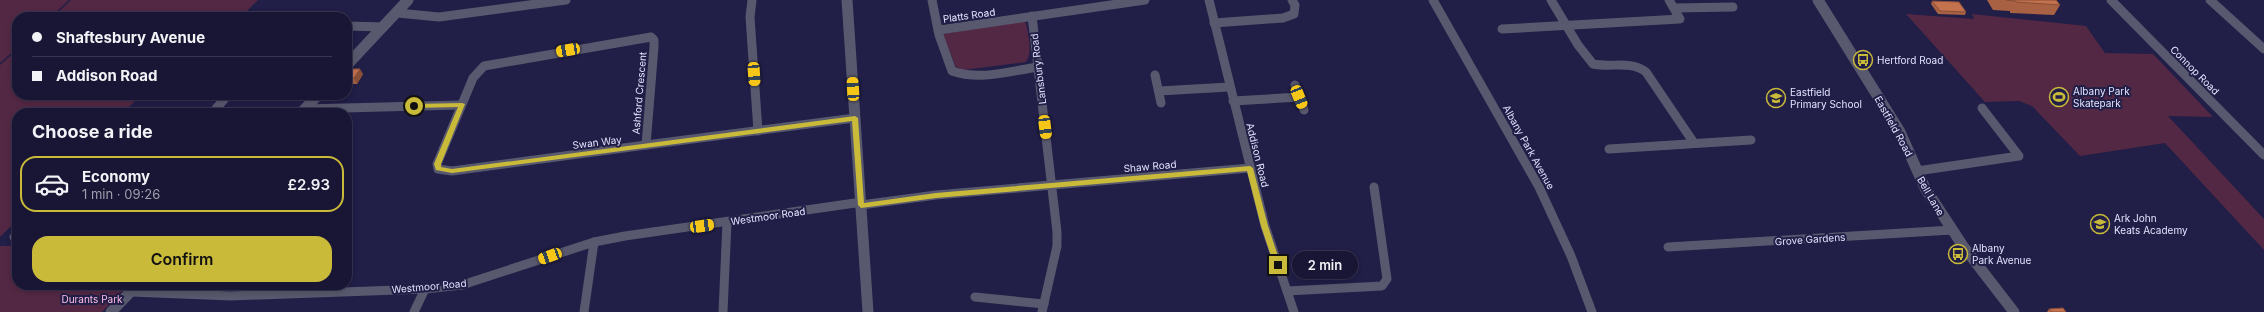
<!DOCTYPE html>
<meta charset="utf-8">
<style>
:root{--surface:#191635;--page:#262341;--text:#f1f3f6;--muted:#9f9fad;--line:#373550;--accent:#c9ba3a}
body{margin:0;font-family:Inter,sans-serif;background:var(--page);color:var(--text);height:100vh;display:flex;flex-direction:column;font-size:15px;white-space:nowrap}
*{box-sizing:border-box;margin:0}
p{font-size:13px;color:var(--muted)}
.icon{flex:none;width:22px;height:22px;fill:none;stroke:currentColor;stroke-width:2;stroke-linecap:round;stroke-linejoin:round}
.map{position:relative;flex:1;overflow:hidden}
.details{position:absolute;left:12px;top:108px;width:340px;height:182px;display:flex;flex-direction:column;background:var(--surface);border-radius:16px;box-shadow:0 2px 6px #0003,0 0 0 1px var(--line)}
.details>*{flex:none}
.top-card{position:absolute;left:12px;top:12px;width:340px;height:88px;border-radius:16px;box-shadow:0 2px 6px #0003,0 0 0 1px var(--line);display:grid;align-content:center;height:88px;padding:0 20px;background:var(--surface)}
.end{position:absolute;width:18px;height:18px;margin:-9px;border:5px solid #c9ba3a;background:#111;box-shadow:0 0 0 2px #111}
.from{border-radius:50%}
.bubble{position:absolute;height:28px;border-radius:14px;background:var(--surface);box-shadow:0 2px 6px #0003,0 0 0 1px var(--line);font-size:13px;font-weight:600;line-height:28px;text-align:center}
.car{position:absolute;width:12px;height:24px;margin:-12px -6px;border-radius:5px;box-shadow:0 0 3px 1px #0007;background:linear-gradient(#f5c518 24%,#345 0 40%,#f5c518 0 76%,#345 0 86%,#f5c518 0)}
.top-card b{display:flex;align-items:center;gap:14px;height:38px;font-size:15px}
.top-card b+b{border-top:1px solid var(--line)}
.top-card i{width:10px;height:10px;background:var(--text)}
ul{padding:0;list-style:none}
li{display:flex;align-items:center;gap:12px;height:56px;margin:0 8px 6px;padding:0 12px;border:2px solid transparent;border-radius:16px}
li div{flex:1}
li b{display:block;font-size:15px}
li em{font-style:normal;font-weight:600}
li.active{border-color:var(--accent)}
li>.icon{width:36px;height:36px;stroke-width:1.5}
h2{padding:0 20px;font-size:18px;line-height:48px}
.primary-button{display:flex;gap:8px;margin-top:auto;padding:8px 20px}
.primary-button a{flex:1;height:46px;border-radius:16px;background:var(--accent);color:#111;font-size:16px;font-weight:600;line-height:46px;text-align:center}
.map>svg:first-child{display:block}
.green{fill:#532844}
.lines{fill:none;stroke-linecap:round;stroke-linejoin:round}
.minor{stroke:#58596e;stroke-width:9}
.tertiary{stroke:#58596e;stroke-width:11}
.wall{fill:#a96143}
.shaded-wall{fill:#894f37}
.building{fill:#c4714e;stroke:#894f37}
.route{fill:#c9ba3a}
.labels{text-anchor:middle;stroke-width:4;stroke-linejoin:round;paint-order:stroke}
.street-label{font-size:10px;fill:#e1e3fe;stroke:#211e47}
.poi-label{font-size:10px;fill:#e1e3fe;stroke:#211e47;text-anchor:start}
.park-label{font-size:10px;fill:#ffbfe5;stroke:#211e47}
</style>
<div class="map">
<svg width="2264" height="312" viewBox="0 0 2264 312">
<rect width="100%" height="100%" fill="#211e47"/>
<g class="green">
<polygon points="0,0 69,0 51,17 17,17 17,48 0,63"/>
<polygon points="71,0 258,0 241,17 53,17"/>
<polygon points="1906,14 1974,19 1972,14 2086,26 2105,53 2153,54 2213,117 2168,116 2264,219 2264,250 2165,143 2080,156 2032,106 2019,101 1985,102"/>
<path d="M1020,20L1026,23C1028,34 1033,52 1026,62L963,70L956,67L943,34Z"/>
<polygon points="17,50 17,95 141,95 123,113 17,113 17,220 0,237 0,65"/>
<polygon points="0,246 17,246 17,285 128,285 102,312 0,312"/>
</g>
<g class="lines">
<g class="minor">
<polyline points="752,0 750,17 758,131"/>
<path d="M932,0L939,35L952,71C980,81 1010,71 1038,67"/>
<polyline points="1209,0 1265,226 1294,312"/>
<polyline points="1433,0 1539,187 1571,256 1592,312"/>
<path d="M1551,0L1578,45L1593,64C1611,68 1630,60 1646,72L1694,143"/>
<polyline points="2111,0 2264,155"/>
<polyline points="2210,0 2264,49"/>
<polyline points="1675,8 1733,7"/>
<polyline points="398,13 439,17 566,0"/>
<polyline points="1032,16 1057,232 1057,246 1042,312"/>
<polyline points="1214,23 1283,18 1294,14 1295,5 1292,0"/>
<polyline points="347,26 384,27"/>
<polyline points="1502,29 1680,19 1669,0"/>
<polyline points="939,30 1145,0"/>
<polygon points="651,37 654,40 654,47 646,145 452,171 438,169 437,164 473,78 484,66"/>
<polyline points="1155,75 1161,103"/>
<polyline points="1295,85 1304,110"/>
<polyline points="1159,91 1229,87"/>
<polyline points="1233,101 1299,97"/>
<polyline points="305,109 461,105"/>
<polyline points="212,113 228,95"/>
<polyline points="646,145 855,118"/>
<polyline points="1609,149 1751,140"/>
<polyline points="1917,171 2019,156 1982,108"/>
<polyline points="14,237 17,233"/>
<polyline points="1668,247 1952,230"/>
<polyline points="1287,291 1382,286 1387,279 1374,187"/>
<polyline points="131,292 231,296 425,289 462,285 594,242 625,236 855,203 861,205 936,195 1250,168"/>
<polyline points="975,297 1044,304"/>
<polyline points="414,312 425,289"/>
<polyline points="584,312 594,242"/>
<polyline points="723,312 727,222"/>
</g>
<g class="tertiary">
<polyline points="847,0 868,312"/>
<polyline points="1818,0 1900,132 1925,188 1963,246 2014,312"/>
<polyline points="347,65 408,0"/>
<polyline points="301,113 318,95"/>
<polyline points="111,312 137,285"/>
</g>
</g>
<g class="wall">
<polygon points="1983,0 2056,0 2060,5 2054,15 2010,13 2010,11 1993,10 1987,0"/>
<polygon points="1932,1 1966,12 1965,15 1938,14 1931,4"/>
<polygon points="347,69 363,74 357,84 347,84"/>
<polygon points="2049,309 2066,312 2047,312"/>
</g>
<polygon class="shaded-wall" points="360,69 363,74 357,84 354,78"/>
<g class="building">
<polygon points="2006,0 2056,0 2060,5 2016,2 2015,1"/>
<polygon points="1932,1 1959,2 1966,12 1940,11"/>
<polygon points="347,69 360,69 354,78 347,78"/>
<polygon points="2063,308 2066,312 2052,312 2049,309"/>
</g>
<polygon class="route" points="462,103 465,104 441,164 441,167 452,169 855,116 858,118 864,203 936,193 1250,166 1253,168 1268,226 1281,265 1278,268 1274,265 1261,226 1247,171 936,198 861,208 858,205 852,121 452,173 436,170 434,164 458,107 414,108 411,106 414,104"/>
<defs>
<g id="bus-ring" transform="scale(1)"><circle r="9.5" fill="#211e47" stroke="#c9ba3a" stroke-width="1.5"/><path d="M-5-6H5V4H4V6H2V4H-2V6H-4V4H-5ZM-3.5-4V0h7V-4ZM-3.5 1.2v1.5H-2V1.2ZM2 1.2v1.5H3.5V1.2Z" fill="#c9ba3a"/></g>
<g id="stadium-ring" transform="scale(1)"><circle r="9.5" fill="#211e47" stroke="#c9ba3a" stroke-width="1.5"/><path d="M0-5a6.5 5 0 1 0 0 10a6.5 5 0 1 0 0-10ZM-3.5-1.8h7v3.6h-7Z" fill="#c9ba3a"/></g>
<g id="school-ring" transform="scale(1)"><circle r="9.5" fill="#211e47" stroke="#c9ba3a" stroke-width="1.5"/><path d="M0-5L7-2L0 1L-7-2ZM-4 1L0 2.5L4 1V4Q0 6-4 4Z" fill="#c9ba3a"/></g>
</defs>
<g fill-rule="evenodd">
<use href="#bus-ring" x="1863" y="60"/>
<use href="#stadium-ring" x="2059" y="97"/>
<use href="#school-ring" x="1776" y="98"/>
<use href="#school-ring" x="2100" y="224"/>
<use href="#bus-ring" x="1958" y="254"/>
</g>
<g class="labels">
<g class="street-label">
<text transform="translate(969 15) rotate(-8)" y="4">Platts Road</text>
<text transform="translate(1038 69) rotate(-97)" y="4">Lansbury Road</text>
<text transform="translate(2195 70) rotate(45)" y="4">Connop Road</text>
<text transform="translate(639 93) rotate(-85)" y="4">Ashford Crescent</text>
<text transform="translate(1894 126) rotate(61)" y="4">Eastfield Road</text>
<text transform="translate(597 142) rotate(-7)" y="4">Swan Way</text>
<text transform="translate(1529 147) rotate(61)" y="4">Albany Park Avenue</text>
<text transform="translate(1258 155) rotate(76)" y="4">Addison Road</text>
<text transform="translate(1150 166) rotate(-5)" y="4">Shaw Road</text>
<text transform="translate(1931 196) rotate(60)" y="4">Bell Lane</text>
<text transform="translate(768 216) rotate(-8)" y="4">Westmoor Road</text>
<text transform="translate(1810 239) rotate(-4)" y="4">Grove Gardens</text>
<text transform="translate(429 286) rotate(-5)" y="4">Westmoor Road</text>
</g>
<g class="poi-label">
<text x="1877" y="64">Hertford Road</text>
<text x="2073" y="95">Albany Park<tspan x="2073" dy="12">Skatepark</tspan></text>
<text x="1790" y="96">Eastfield<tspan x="1790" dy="12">Primary School</tspan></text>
<text x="2114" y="222">Ark John<tspan x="2114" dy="12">Keats Academy</tspan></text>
<text x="1972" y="252">Albany<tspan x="1972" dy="12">Park Avenue</tspan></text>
</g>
<g class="park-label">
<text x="92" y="303">Durants Park</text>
</g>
</g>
</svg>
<i class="end from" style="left:414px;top:106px"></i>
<i class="end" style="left:1278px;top:265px"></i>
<div class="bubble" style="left:1292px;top:251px;width:66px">2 min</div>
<i class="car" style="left:568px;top:50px;rotate:260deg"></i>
<i class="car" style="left:754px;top:74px;rotate:176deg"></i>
<i class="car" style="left:853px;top:89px;rotate:357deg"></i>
<i class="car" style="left:1299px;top:97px;rotate:158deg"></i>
<i class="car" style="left:1045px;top:127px;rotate:173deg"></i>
<i class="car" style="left:702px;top:226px;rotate:82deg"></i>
<i class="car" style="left:550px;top:256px;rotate:250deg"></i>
<div class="top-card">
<b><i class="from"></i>Shaftesbury Avenue</b>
<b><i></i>Addison Road</b>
</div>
<section class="details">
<h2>Choose a ride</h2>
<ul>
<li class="active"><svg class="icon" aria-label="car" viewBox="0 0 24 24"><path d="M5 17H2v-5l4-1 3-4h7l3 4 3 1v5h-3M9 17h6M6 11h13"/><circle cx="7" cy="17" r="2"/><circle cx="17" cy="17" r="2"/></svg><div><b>Economy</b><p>1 min · 09:26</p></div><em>£2.93</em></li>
</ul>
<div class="primary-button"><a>Confirm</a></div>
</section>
</div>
